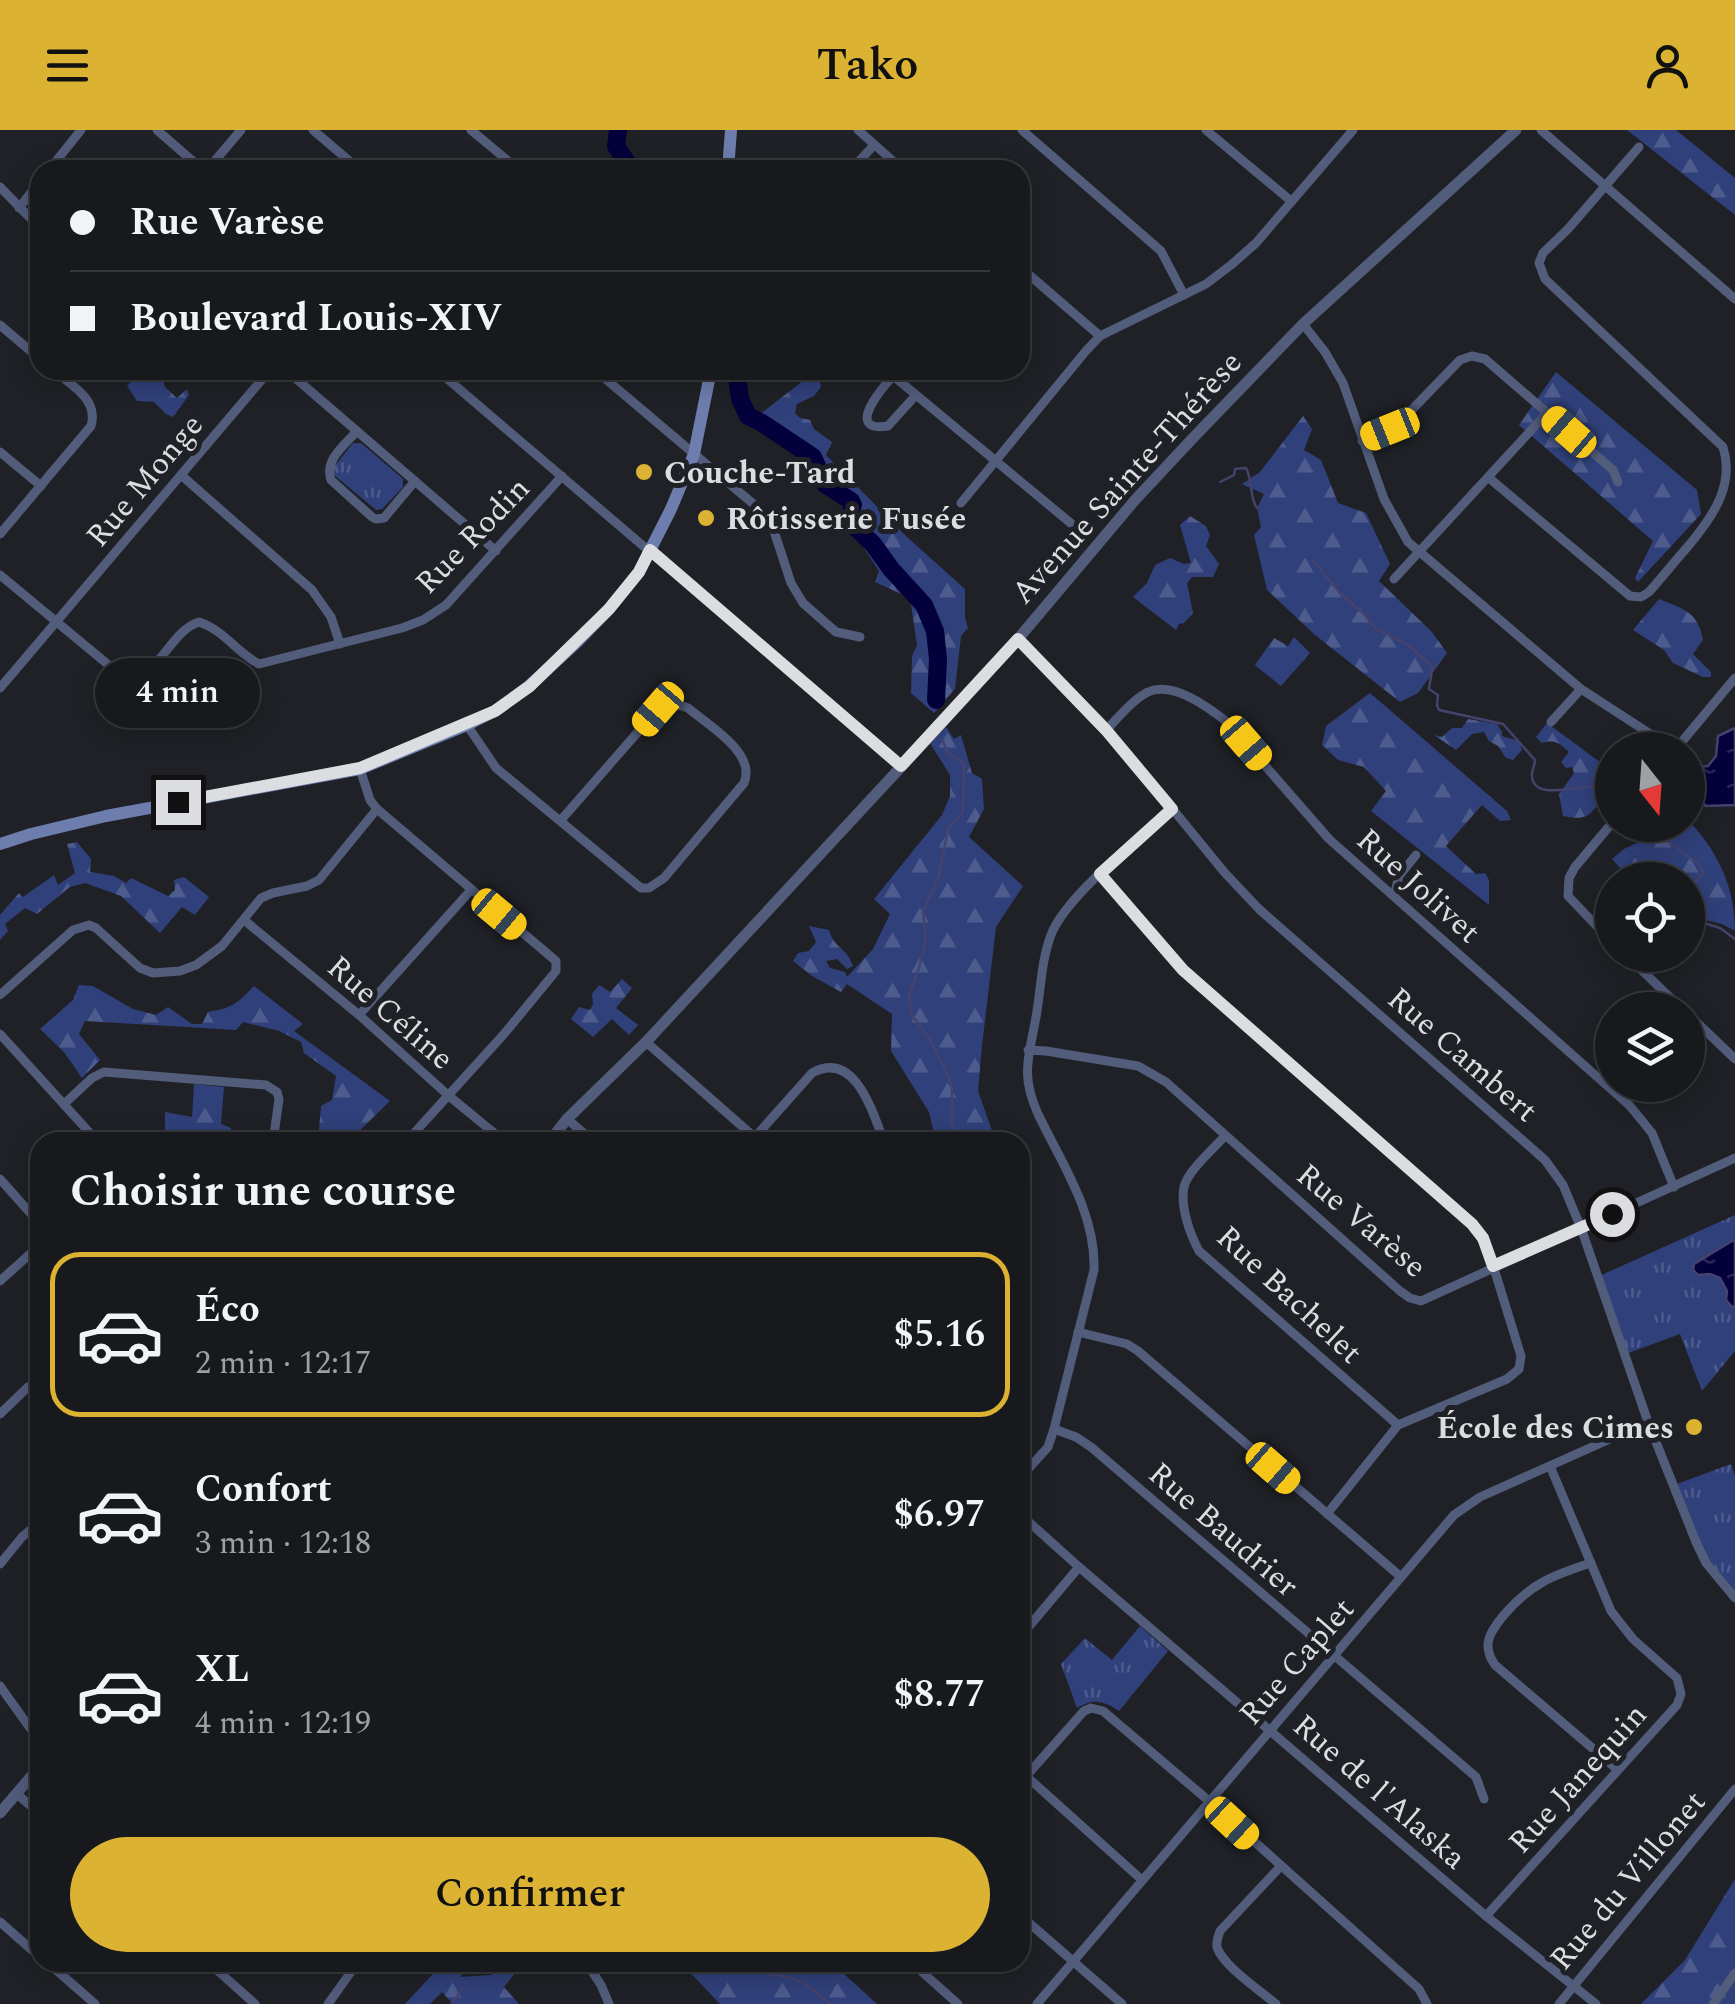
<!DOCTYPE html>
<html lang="fr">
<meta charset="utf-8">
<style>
:root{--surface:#17191c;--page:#242629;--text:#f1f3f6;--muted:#9ea0a3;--line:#36383b;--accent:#dcb233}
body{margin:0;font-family:Spectral,serif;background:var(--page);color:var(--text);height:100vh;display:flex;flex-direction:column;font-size:38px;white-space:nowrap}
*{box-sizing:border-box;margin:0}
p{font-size:32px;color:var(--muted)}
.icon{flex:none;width:55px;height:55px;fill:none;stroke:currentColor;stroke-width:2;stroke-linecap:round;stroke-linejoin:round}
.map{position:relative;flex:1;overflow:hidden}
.panel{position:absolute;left:30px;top:1002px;width:1000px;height:840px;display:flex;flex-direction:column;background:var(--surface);border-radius:30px;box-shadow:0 5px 25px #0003,0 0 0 2px var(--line)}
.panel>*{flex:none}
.banner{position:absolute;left:30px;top:30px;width:1000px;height:220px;border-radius:30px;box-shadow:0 5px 25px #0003,0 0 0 2px var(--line);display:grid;align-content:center;height:220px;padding:0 40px;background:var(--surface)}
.needle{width:65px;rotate:163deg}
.controls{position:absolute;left:1595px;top:602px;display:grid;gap:20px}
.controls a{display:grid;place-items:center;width:110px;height:110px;border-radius:50%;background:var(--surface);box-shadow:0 5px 25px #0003,0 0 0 2px var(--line);font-size:50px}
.end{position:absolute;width:45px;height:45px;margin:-22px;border:12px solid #dcdde1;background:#111;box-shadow:0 0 0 5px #111}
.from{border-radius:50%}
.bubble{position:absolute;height:70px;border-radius:35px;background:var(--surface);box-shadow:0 5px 25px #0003,0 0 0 2px var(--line);font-size:32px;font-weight:600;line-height:70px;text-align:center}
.car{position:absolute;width:30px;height:60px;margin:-30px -15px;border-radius:12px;box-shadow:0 0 8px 2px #0007;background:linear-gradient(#f5c518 24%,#345 0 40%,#f5c518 0 76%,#345 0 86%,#f5c518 0)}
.banner b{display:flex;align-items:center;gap:35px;height:95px;font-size:38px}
.banner b+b{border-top:2px solid var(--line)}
.banner i{width:25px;height:25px;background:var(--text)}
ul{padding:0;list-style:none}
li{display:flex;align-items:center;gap:30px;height:165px;margin:0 20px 15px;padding:0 20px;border:5px solid transparent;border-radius:30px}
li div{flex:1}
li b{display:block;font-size:38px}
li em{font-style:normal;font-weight:600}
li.on{border-color:var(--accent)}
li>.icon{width:90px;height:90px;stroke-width:1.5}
h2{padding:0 40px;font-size:45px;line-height:120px}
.button{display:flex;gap:20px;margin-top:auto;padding:20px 40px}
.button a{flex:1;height:115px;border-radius:60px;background:var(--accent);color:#111;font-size:40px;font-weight:600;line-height:115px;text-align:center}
header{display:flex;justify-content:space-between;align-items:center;height:130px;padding:0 40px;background:var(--accent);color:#111;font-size:45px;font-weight:600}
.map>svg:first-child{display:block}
.forest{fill:url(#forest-firs)}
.park{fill:url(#park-tufts)}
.water{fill:url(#water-ripples);stroke:#45426d;stroke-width:2.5}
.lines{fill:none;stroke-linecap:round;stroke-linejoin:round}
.stream{stroke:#45426d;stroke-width:2.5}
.river{stroke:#04003b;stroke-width:18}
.minor{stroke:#525c7b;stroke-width:9}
.tertiary{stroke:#525c7b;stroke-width:11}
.secondary{stroke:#6d7eae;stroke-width:12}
.route{stroke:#dcdde1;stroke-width:12}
.poi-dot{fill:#dcb233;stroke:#1f2126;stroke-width:4}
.labels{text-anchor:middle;stroke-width:10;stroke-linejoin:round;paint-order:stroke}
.poi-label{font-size:32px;font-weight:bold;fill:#dcdde1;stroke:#1f2126;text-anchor:start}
.street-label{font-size:32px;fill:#dcdde1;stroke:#1f2126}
</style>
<header><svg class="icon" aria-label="menu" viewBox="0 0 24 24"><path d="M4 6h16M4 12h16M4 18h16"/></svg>Tako<svg class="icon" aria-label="person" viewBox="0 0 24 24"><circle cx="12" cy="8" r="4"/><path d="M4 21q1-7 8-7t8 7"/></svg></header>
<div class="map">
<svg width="1735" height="1874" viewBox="0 0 1735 1874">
<defs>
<pattern id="forest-firs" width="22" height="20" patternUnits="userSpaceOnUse" patternTransform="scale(2.5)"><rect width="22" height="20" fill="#30407a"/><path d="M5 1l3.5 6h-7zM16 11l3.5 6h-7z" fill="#4d5b8d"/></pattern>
<pattern id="park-tufts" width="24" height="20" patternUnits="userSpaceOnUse" patternTransform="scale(2.5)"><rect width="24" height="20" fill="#30407a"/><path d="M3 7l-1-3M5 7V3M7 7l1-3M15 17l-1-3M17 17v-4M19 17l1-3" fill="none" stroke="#4d5b8d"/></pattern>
<pattern id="water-ripples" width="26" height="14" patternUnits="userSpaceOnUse" patternTransform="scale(2.5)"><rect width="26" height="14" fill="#04003b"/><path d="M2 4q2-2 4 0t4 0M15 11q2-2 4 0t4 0" fill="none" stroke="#282557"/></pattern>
</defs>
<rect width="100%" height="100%" fill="#1f2126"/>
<g class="forest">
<polygon points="1627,0 1676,0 1735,48 1735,85"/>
<polygon points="142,240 162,247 165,257 177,268 187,259 189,265 173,287 166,284 154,272 137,271 127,256"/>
<polygon points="1556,242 1697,360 1701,384 1638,452 1635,448 1653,411 1519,295"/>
<polygon points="808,247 820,251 821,257 814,266 797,274 795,283 800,288 810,290 814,299 832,312 826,325 907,407 965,459 965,488 968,498 961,506 955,559 934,583 911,563 912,526 917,515 910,468 875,452 879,441 847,392 843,369 821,357 804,328 762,293 759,285"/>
<polygon points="1303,286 1312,299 1304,320 1321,330 1338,373 1366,383 1390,434 1379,451 1432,502 1447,523 1418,563 1400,572 1315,505 1267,460 1254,405 1261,397 1257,378 1264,364 1242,354 1260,342"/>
<polygon points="1190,386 1206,396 1210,405 1206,416 1219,434 1213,447 1192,447 1187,453 1193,483 1184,493 1179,494 1176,500 1133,467 1147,453 1155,435 1170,428 1184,434 1191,433 1180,395"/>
<path d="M1659,469C1683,479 1698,481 1703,510L1693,524L1711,542V547H1703L1673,533L1664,520L1633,500Z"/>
<polygon points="1294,507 1310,523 1281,556 1255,535 1274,508 1288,516"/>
<polygon points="1370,563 1507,681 1511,690 1500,691 1482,675 1446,716 1476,744 1485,743 1489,750 1489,775 1371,681 1386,661 1364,637 1338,630 1322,615 1326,596"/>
<polygon points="1468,589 1497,594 1502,602 1502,606 1519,611 1522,620 1513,630 1506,628 1498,616 1489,611 1484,602 1472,604 1456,620 1434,605 1442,607 1452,598 1462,598"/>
<path d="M1547,593L1612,641V666C1586,678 1597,693 1563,686L1559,664L1574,643L1572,637L1566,638L1561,632L1569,622C1559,613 1555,609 1542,613L1536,607Z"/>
<path d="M946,597L954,609L961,605L972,643L982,649L984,679L969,707L1023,756L996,797L982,916L978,961L996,1012H936L929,982L891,921L892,884L847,854L841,862L812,846L793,831L798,823L809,821L816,812L809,796L829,800C833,817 848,819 853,836L847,839L837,829L826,831L830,838L845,842L847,847L873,819L890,784L874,769L942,685L950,666V645L930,613Z"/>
<path d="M1688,690C1718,721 1735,758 1735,801L1722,794L1688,786V750H1631L1612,729L1624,719L1641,711L1648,695H1688Z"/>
<polygon points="77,712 91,729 90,742 114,746 126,753 131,748 168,766 175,760 174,750 184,747 209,767 195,785 182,777 160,803 121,766 85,753 70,757 37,784 25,778 5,794 8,801 0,810 0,785 19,763 23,767 54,745 58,755 75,743 67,714"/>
<polygon points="622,849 632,858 616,878 638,895 629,905 612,889 593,907 571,889 579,877 590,880 593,874 592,864 599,855 610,862"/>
<path d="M79,855L93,856L133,879L156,885L168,877L192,894H202L208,882C232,878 237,874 254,856L303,894L294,901L390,971L348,1012H318L321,976L332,970L336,946L304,923L301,912L279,901L243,892L236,900L85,891L79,904L100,930L82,948L64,922L40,899L73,870Z"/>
<polygon points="194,954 224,957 221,994 231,998 230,1012 165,1012 165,982 192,987"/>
<polygon points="1020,1070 1032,1112 1027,1195 1020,1226"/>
<polygon points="1735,1749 1735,1874 1641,1874 1685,1830"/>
<polygon points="443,1833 471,1833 460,1847 491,1845 504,1833 523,1833 504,1857 519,1874 453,1874 442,1862 430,1874 405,1874"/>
<polygon points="681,1833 832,1833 877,1874 720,1874"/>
</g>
<g class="park">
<polygon points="353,313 361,313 403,349 403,357 382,379 376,380 333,344 334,337"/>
<polygon points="1735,1085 1735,1221 1702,1261 1680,1204 1626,1224 1597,1147"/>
<polygon points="1731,1334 1735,1346 1735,1463 1710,1437 1674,1355"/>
<path d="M1140,1496L1168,1521L1119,1581C1104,1571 1094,1568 1077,1578L1061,1534L1085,1508L1112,1530Z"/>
</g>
<g class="water">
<polygon points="1735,598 1735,675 1706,676 1693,665 1690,656 1694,648 1695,637 1708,636 1716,626 1718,606"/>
<polygon points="1732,1111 1735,1111 1735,1176 1732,1177 1726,1170 1727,1161 1720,1148 1710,1144 1698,1145 1693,1140 1694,1134"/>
</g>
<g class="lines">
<g class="stream">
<path d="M1220,352L1234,345L1235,339L1246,338C1253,351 1249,367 1257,378"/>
<path d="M1313,431L1341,464L1365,485L1376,499L1408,515L1431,535L1432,539L1429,559L1438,565L1437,575L1439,580L1503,594L1535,630C1535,636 1531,641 1532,646C1533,673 1583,653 1599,657C1600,658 1611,665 1612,666"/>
<polyline points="943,611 947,622 964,633 963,682 948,699 939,745 923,781 926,809 919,838 909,866 912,885 931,911 949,947 952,958 952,994 961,1012"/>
<polyline points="1640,695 1653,707 1669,712 1699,734 1704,743 1688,759"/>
<polyline points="1688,788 1720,798 1735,809"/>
<path d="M761,1832C774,1851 779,1843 796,1850C807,1854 820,1866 830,1874"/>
<polyline points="452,1873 464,1857"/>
</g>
<g class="river">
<polyline points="618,0 616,16 632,40"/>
<polyline points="736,240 740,269 748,286 762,293 813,327 825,354 851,371 853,375 848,390 873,414 891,439 924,475 935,501 938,529 936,570"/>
</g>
<g class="minor">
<polyline points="157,0 203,40"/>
<polyline points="313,0 360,40"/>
<polyline points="471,0 519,40"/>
<polyline points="858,0 903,40"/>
<polyline points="1022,0 1161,121 1184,165"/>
<polyline points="1206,0 1291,71"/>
<polyline points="1541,0 1735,169"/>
<polyline points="49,40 81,0"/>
<polyline points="207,40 241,0"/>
<polyline points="851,40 874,15"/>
<polyline points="0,57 40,98"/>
<polyline points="19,78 40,51"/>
<polyline points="1020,137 1100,206"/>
<polyline points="1303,194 1325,222 1343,253 1384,369 1408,412 1581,559 1675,620"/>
<polyline points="0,195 40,229"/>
<polyline points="286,240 496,421"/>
<polyline points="437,240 901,636"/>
<polyline points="595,240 764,383 773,398 791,453 803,473 836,502 860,507"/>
<polyline points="886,240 1073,395"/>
<path d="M893,246C883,257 843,303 888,296L916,265"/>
<path d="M357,301C344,316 324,330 331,350L372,387L376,389L384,388L415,351"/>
<polyline points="1362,311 1399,293 1460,230 1472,226 1485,229 1613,340 1618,352"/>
<polyline points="0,322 41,356"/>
<polyline points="181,345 312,460 331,487 340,514"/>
<path d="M1489,348L1630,466L1641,467L1649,462C1663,446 1676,430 1690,414C1713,386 1735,355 1723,317L1545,149L1539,133L1543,123L1568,99L1639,17"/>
<polyline points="961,373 1085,222 1100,206 1206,154 1231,135 1256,113 1353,0"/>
<path d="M0,404L91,296C99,269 71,255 53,240"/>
<path d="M0,445L123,547C158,553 169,501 199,492C224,500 237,523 259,534L402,498L423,490L446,475L562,346"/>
<polyline points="1394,449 1547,283"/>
<polyline points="1018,509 1107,599 1225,743 1259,779 1545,1030 1563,1055 1581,1098 1648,1292 1696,1412 1706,1433 1735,1468"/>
<polyline points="0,558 270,240"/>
<polyline points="1551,592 1581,559"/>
<path d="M467,595L496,638L641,758H649L664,748L744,653C757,623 708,595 688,578C677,573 669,574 658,579L561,690"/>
<path d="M1107,599C1119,587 1132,570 1148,562C1173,551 1208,577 1227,592L1329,709L1630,976L1652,1003L1674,1057"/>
<polyline points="1675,620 1735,548"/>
<polyline points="360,639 370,670 377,679 556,831 556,841 504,904 406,1012"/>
<polyline points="1612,693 1575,737 1569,748 1568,766 1612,812"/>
<polyline points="1100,744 1183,841 1472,1094 1488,1119 1521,1226 1519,1239 1507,1249 1398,1295 1327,1384"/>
<polyline points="1394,766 1399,746 1416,725"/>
<polyline points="244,790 359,885 449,966 505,1012"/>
<polyline points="1626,825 1683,880"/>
<polyline points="0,865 73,800 89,795 96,798 140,838 153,843 180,841 196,835 222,816 261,768 273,763 307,756 319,750 377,679"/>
<polyline points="1688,884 1735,929"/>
<polyline points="359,885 471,760"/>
<polyline points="0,904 98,1012"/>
<polyline points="646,912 760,1012"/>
<polyline points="1028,920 1046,921 1138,936 1166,952 1400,1161 1410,1168 1421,1171 1735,1028"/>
<polyline points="64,974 92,948 104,942 266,955 277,962 279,969 273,1012"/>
<polyline points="567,989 594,1012"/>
<path d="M1225,1006C1214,1018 1187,1042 1184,1057C1180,1077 1190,1104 1199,1121L1398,1295"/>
<path d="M755,1007L812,943C855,919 873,983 884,1012"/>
<polyline points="0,1049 40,1094"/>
<polyline points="0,1151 40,1115"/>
<polyline points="1078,1202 1127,1214 1138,1221 1401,1447"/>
<polyline points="0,1284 28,1257 40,1251"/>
<polyline points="1054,1299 1076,1307 1091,1317 1476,1647 1484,1669"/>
<path d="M1020,1348L1048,1317L1054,1299L1094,1140C1096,1083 1062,1034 1038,984C1020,944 1029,927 1036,887C1041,860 1041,831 1051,805C1065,767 1141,707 1172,679"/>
<polyline points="1020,1384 1079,1437 1486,1786 1596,1874"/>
<path d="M1591,1433C1553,1445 1530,1454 1503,1486C1490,1502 1481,1515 1495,1535L1618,1640"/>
<polyline points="0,1434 22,1407 40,1392"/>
<polyline points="1020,1507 1079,1437"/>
<polyline points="0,1556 40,1612"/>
<polyline points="1026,1646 1142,1750"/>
<polyline points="1020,1653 1084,1581 1091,1578 1103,1581 1209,1671 1419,1859 1427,1874"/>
<polyline points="17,1664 40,1684"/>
<polyline points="1020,1785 1122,1874"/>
<polyline points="1486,1786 1677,1575 1681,1564 1677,1548 1633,1509 1611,1481 1550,1336"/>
<polyline points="0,1792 40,1827"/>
<polyline points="47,1832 95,1874"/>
<polyline points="208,1832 255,1874"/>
<polyline points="586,1832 601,1855 609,1874"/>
<polyline points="911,1832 958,1874"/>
<polyline points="328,1874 358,1832"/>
<polyline points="1037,1874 1454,1385 1480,1367 1648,1292"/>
<path d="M1276,1874C1262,1862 1222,1835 1217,1817C1216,1811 1218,1807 1220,1801L1280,1737"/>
<polyline points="1559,1874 1735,1659"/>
<polyline points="1713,1874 1735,1843"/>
</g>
<g class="tertiary">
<polyline points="549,1012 567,989 646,912 939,596 1018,509 1135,370 1192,309 1303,194 1516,0"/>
<polyline points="0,1683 40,1636"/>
</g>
<g class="secondary">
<polyline points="728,40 731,0"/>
<polyline points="0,714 31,704 106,686 360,639 467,595 495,581 529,556 577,512 609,479 639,442 671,379 694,324 711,240"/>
</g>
</g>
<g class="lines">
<polyline class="route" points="178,672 360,638 495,581 530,556 609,479 639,442 650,420 901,636 1018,509 1106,600 1172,679 1100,744 1183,840 1472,1094 1483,1108 1493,1136 1612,1084"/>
</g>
<g class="poi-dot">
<circle cx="644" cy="342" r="10"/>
<circle cx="706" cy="388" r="10"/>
<circle cx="1694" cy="1297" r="10"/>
</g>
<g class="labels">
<g class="poi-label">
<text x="664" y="353">Couche-Tard</text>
<text x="726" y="399">Rôtisserie Fusée</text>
<text x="1674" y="1308" text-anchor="end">École des Cimes</text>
</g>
<g class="street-label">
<text transform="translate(1126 347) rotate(-48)" y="11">Avenue Sainte-Thérèse</text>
<text transform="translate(144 350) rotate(-50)" y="11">Rue Monge</text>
<text transform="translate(472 405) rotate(-46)" y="11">Rue Rodin</text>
<text transform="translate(1419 755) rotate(42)" y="11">Rue Jolivet</text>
<text transform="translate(391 882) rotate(41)" y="11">Rue Céline</text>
<text transform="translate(1463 924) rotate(41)" y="11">Rue Cambert</text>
<text transform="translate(1362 1090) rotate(40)" y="11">Rue Varèse</text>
<text transform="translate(1290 1164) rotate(43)" y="11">Rue Bachelet</text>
<text transform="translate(1224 1399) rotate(41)" y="11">Rue Baudrier</text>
<text transform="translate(1296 1531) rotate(-49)" y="11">Rue Caplet</text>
<text transform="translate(1577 1648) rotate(-48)" y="11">Rue Janequin</text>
<text transform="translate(1380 1661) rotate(41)" y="11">Rue de l'Alaska</text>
<text transform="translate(1627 1750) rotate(-50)" y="11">Rue du Villonet</text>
</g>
</g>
</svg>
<div class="controls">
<a><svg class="needle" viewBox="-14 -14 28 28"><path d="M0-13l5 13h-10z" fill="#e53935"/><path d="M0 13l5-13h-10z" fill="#9ea0a3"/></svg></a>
<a><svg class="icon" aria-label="locate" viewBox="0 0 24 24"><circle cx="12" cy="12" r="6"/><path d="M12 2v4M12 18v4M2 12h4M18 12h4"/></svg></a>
<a><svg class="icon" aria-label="layers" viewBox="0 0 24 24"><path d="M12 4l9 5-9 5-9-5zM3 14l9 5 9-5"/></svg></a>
</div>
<i class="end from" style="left:1612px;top:1084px"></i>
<i class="end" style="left:178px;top:672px"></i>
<div class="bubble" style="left:95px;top:528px;width:165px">4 min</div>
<i class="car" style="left:1390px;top:299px;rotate:248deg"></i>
<i class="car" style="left:1569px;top:302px;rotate:311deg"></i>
<i class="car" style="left:658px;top:579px;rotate:221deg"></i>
<i class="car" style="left:1246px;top:613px;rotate:139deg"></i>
<i class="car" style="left:499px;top:784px;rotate:130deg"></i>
<i class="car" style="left:1273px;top:1338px;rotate:131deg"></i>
<i class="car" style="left:1232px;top:1693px;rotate:133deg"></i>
<div class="banner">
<b><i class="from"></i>Rue Varèse</b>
<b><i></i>Boulevard Louis-XIV</b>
</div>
<section class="panel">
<h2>Choisir une course</h2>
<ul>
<li class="on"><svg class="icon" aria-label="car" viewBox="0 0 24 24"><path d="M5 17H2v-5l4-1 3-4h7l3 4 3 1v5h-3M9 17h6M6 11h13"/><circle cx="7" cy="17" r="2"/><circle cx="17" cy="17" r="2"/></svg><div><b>Éco</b><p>2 min · 12:17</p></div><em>$5.16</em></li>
<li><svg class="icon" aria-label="car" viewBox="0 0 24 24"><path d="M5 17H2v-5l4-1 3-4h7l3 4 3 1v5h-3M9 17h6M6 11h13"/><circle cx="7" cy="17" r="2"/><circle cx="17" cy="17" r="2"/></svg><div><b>Confort</b><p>3 min · 12:18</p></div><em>$6.97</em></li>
<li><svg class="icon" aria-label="car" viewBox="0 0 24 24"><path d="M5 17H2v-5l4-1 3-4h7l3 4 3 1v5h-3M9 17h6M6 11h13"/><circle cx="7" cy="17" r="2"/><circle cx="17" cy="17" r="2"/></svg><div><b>XL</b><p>4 min · 12:19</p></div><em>$8.77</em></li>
</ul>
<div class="button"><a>Confirmer</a></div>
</section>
</div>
